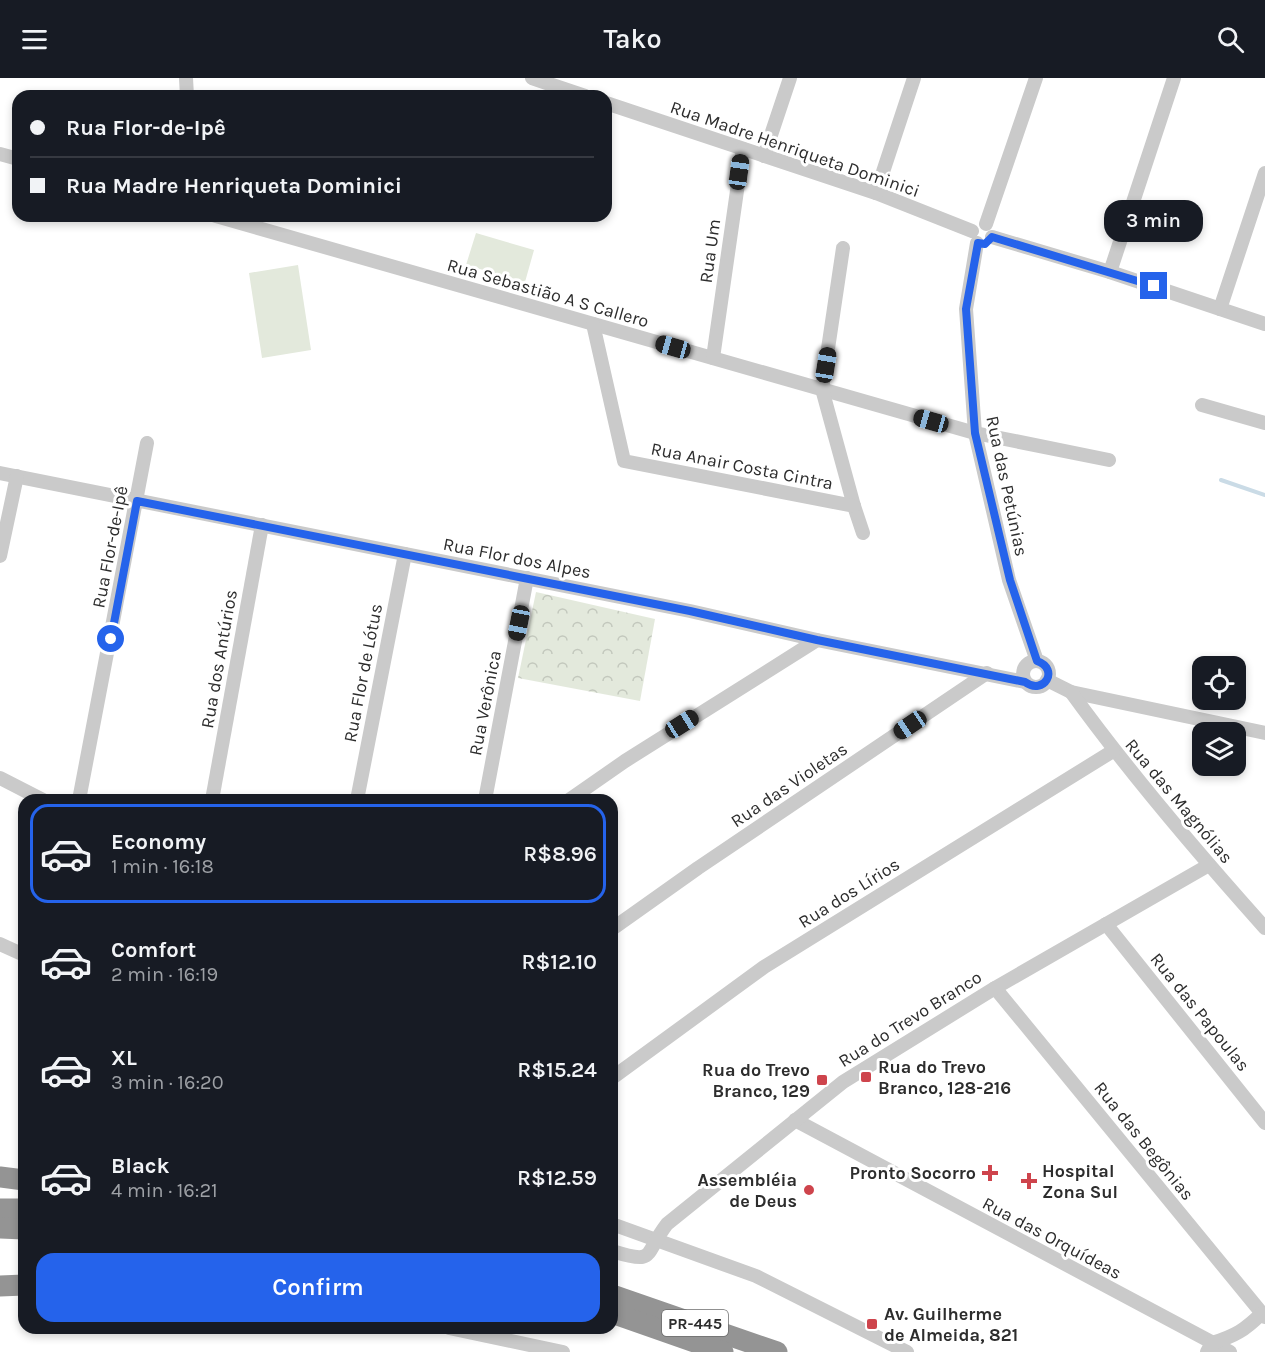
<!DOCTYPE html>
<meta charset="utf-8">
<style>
:root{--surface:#171b24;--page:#20242c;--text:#f1f3f6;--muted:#9ea1a6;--line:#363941;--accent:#2563eb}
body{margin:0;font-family:Karla,sans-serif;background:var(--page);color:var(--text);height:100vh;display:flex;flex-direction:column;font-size:22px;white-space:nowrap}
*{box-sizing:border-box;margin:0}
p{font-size:20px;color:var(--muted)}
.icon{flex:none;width:33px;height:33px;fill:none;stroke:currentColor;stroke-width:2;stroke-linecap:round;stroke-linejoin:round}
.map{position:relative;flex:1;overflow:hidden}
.side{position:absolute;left:18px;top:716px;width:600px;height:540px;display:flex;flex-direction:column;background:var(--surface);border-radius:18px;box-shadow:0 3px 9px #0003}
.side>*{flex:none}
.hud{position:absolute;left:12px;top:12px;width:600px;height:132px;border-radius:18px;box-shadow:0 3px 9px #0003;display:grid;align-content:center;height:132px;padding:0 18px;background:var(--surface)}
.buttons{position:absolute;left:1192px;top:578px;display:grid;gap:12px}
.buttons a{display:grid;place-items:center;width:54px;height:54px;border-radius:12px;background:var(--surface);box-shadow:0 3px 9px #0003;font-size:30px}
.end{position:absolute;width:27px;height:27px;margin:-14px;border:8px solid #2563eb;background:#fff;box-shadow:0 0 0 3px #fff}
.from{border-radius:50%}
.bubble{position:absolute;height:42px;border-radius:18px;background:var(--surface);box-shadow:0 3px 9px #0003;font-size:20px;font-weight:600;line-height:42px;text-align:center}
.car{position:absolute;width:18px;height:36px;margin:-18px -9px;border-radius:8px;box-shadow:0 0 4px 2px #0007;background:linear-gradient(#222 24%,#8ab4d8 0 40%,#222 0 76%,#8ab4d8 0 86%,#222 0)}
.hud b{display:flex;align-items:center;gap:21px;height:57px;font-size:22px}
.hud b+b{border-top:2px solid var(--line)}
.hud i{width:15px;height:15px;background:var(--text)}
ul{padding:10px 0 0;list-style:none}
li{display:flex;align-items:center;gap:18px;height:99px;margin:0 12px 9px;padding:0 6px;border:3px solid transparent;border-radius:18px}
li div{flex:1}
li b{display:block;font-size:22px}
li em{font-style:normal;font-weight:600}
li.on{border-color:var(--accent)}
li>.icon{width:54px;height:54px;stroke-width:1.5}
.action{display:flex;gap:12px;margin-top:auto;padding:12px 18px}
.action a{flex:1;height:69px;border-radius:18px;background:var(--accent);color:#fff;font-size:24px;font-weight:600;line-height:69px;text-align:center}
header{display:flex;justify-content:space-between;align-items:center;height:78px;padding:0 18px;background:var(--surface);font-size:27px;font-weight:600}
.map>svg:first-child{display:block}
.forest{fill:url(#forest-crowns)}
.pitch{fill:#e3e9dc}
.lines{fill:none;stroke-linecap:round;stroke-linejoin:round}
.stream{stroke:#cadbe6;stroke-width:4}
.minor{stroke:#cacaca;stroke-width:14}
.highway{stroke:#949494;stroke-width:21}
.route{stroke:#2563eb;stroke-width:8}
.poi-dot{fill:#ce444c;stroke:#fff;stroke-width:2}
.labels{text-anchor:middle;stroke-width:6;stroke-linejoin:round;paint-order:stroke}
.shield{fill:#fff;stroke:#6c6c6c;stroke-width:1.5}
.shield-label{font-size:16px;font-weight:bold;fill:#2d2d2d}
.street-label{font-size:18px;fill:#2d2d2d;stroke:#fff}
.poi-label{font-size:18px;font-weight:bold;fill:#2d2d2d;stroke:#fff;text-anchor:start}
</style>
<header><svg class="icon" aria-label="menu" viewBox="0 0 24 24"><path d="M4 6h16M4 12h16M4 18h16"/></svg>Tako<svg class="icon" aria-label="search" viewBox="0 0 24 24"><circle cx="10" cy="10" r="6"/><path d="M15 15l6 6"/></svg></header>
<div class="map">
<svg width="1265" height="1274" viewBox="0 0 1265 1274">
<defs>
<pattern id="forest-crowns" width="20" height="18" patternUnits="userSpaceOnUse" patternTransform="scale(1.5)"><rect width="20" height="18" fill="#e3e9dc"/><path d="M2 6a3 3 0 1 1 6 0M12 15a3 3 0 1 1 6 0" fill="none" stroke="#c3c8bd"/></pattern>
</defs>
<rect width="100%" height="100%" fill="#fff"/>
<polygon class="forest" points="536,514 655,541 640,623 518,600"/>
<g class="pitch">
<polygon points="476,155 534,172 525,204 466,187"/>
<polygon points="298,187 311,272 262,280 249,195"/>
</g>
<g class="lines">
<polyline class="stream" points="1221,402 1265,417"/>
<g class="minor">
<polyline points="186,0 187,18"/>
<polyline points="532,0 585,18"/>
<polyline points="606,25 876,115 972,153"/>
<polyline points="0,76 18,81"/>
<polyline points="764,78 790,0"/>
<polyline points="876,115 914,0"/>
<polyline points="216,138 975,355 1109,382"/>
<polyline points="986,146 1036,0"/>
<polyline points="992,159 1110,194 1265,246"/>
<polyline points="977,165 966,231 975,355 1009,502 1037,583"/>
<polyline points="843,170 822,311 854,428 863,455"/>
<polyline points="1110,194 1174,0"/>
<polyline points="1220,231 1265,95"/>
<polyline points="593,246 624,383 854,428"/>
<polyline points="713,280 743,71"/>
<polyline points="1202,327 1265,345"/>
<polyline points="0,395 690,533 817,562 1025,604"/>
<polyline points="0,478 17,398"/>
<circle cx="1036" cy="596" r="13"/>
<polyline points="1047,602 1071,614 1265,655"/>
<path d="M1071,614C1131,697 1197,774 1265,850"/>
<polyline points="0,700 43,722"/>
<polyline points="79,722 147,365"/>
<polyline points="212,722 262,447"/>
<polyline points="357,722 405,476"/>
<polyline points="485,722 527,500"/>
<polyline points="569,722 625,683 817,562"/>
<polyline points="1106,846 1265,1045"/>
<polyline points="612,851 698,790 987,595"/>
<polyline points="0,866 24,877"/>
<polyline points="995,910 1265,1239"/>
<polyline points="612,1000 764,889 1113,673"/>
<polyline points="795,1042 1230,1274"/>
<polyline points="612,1146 756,1198 907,1274"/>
<path d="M612,1173C657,1187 643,1177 667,1146L843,1004L995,910L1209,787"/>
<polyline points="449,1250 563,1274"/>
<path d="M1207,1274L1212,1265C1235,1258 1245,1252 1262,1235"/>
</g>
<g class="highway">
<polyline points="0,1099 24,1102"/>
<polyline points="0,1131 24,1131"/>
<polyline points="0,1150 24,1151"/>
<polyline points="0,1208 24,1207"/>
<polyline points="612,1217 777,1274"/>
<polyline points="612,1235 723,1274"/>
</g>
</g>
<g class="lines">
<path class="route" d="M111,561L137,423L690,533L817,562L1025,604C1044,618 1060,591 1037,583L1010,502L975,355L966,231L978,165L985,166L992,159L1154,208"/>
</g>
<g class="poi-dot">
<rect x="860" y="993" width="12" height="12" rx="3"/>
<rect x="816" y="996" width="12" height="12" rx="3"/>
<path d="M987 1086h6v6h6v6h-6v6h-6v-6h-6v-6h6z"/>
<path d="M1026 1094h6v6h6v6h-6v6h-6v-6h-6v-6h6z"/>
<circle cx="809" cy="1112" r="6"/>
<rect x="866" y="1240" width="12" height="12" rx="3"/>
</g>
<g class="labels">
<rect class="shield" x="662" y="1232" width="66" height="26" rx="4.5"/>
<g class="shield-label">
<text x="695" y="1251">PR-445</text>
</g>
<g class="street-label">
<text transform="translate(795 71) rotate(19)" y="6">Rua Madre Henriqueta Dominici</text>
<text transform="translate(710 173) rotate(-82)" y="6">Rua Um</text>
<text transform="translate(548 215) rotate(16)" y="6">Rua Sebastião A S Callero</text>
<text transform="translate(742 388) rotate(11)" y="6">Rua Anair Costa Cintra</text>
<text transform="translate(1007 408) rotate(78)" y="6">Rua das Petúnias</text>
<text transform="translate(110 469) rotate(-79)" y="6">Rua Flor-de-Ipê</text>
<text transform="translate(517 480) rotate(11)" y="6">Rua Flor dos Alpes</text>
<text transform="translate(219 581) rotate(-80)" y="6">Rua dos Antúrios</text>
<text transform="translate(363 595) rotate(-79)" y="6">Rua Flor de Lótus</text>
<text transform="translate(485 625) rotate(-79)" y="6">Rua Verônica</text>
<text transform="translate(789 707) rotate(-34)" y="6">Rua das Violetas</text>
<text transform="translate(1179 723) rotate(50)" y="6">Rua das Magnólias</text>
<text transform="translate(849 815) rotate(-32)" y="6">Rua dos Lírios</text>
<text transform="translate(1200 934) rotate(51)" y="6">Rua das Papoulas</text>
<text transform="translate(910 941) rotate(-32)" y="6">Rua do Trevo Branco</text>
<text transform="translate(1144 1063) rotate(51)" y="6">Rua das Begônias</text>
<text transform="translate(1052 1160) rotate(28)" y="6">Rua das Orquídeas</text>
</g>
<g class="poi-label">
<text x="878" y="995">Rua do Trevo<tspan x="878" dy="21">Branco, 128-216</tspan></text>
<text x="810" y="998" text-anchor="end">Rua do Trevo<tspan x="810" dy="21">Branco, 129</tspan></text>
<text x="1042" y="1099">Hospital<tspan x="1042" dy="21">Zona Sul</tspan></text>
<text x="976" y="1101" text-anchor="end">Pronto Socorro</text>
<text x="797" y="1108" text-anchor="end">Assembléia<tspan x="797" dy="21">de Deus</tspan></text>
<text x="884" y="1242">Av. Guilherme<tspan x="884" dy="21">de Almeida, 821</tspan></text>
</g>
</g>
</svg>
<div class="buttons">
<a><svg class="icon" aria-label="locate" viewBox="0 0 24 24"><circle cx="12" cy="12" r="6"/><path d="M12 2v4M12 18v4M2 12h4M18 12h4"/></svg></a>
<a><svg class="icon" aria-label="layers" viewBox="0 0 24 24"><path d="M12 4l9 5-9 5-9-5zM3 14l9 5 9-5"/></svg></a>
</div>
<i class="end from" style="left:111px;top:561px"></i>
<i class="end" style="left:1154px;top:208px"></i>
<div class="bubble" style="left:1104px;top:122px;width:99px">3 min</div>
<i class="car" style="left:739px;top:94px;rotate:8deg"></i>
<i class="car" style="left:673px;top:269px;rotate:286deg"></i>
<i class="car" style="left:826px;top:287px;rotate:9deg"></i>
<i class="car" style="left:931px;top:343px;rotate:286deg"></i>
<i class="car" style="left:519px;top:545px;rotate:191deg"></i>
<i class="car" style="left:682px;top:646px;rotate:58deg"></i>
<i class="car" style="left:910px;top:647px;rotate:236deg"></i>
<div class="hud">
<b><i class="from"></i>Rua Flor-de-Ipê</b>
<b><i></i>Rua Madre Henriqueta Dominici</b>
</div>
<section class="side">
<ul>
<li class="on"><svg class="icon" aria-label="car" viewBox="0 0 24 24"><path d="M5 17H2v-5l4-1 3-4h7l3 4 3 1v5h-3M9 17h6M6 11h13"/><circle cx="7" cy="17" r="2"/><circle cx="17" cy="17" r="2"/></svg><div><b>Economy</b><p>1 min · 16:18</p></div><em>R$8.96</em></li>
<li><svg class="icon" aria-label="car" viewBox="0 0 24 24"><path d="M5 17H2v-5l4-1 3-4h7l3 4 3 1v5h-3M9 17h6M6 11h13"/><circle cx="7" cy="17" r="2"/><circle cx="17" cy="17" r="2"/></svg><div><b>Comfort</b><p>2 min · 16:19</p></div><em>R$12.10</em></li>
<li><svg class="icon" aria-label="car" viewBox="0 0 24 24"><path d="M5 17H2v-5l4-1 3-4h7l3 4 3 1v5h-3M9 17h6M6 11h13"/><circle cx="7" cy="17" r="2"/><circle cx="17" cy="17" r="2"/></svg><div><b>XL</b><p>3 min · 16:20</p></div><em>R$15.24</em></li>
<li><svg class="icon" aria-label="car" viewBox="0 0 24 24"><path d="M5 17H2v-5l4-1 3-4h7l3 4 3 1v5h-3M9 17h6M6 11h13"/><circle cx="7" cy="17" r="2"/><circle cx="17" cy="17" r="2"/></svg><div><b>Black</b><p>4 min · 16:21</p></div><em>R$12.59</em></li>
</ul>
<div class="action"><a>Confirm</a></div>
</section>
</div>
